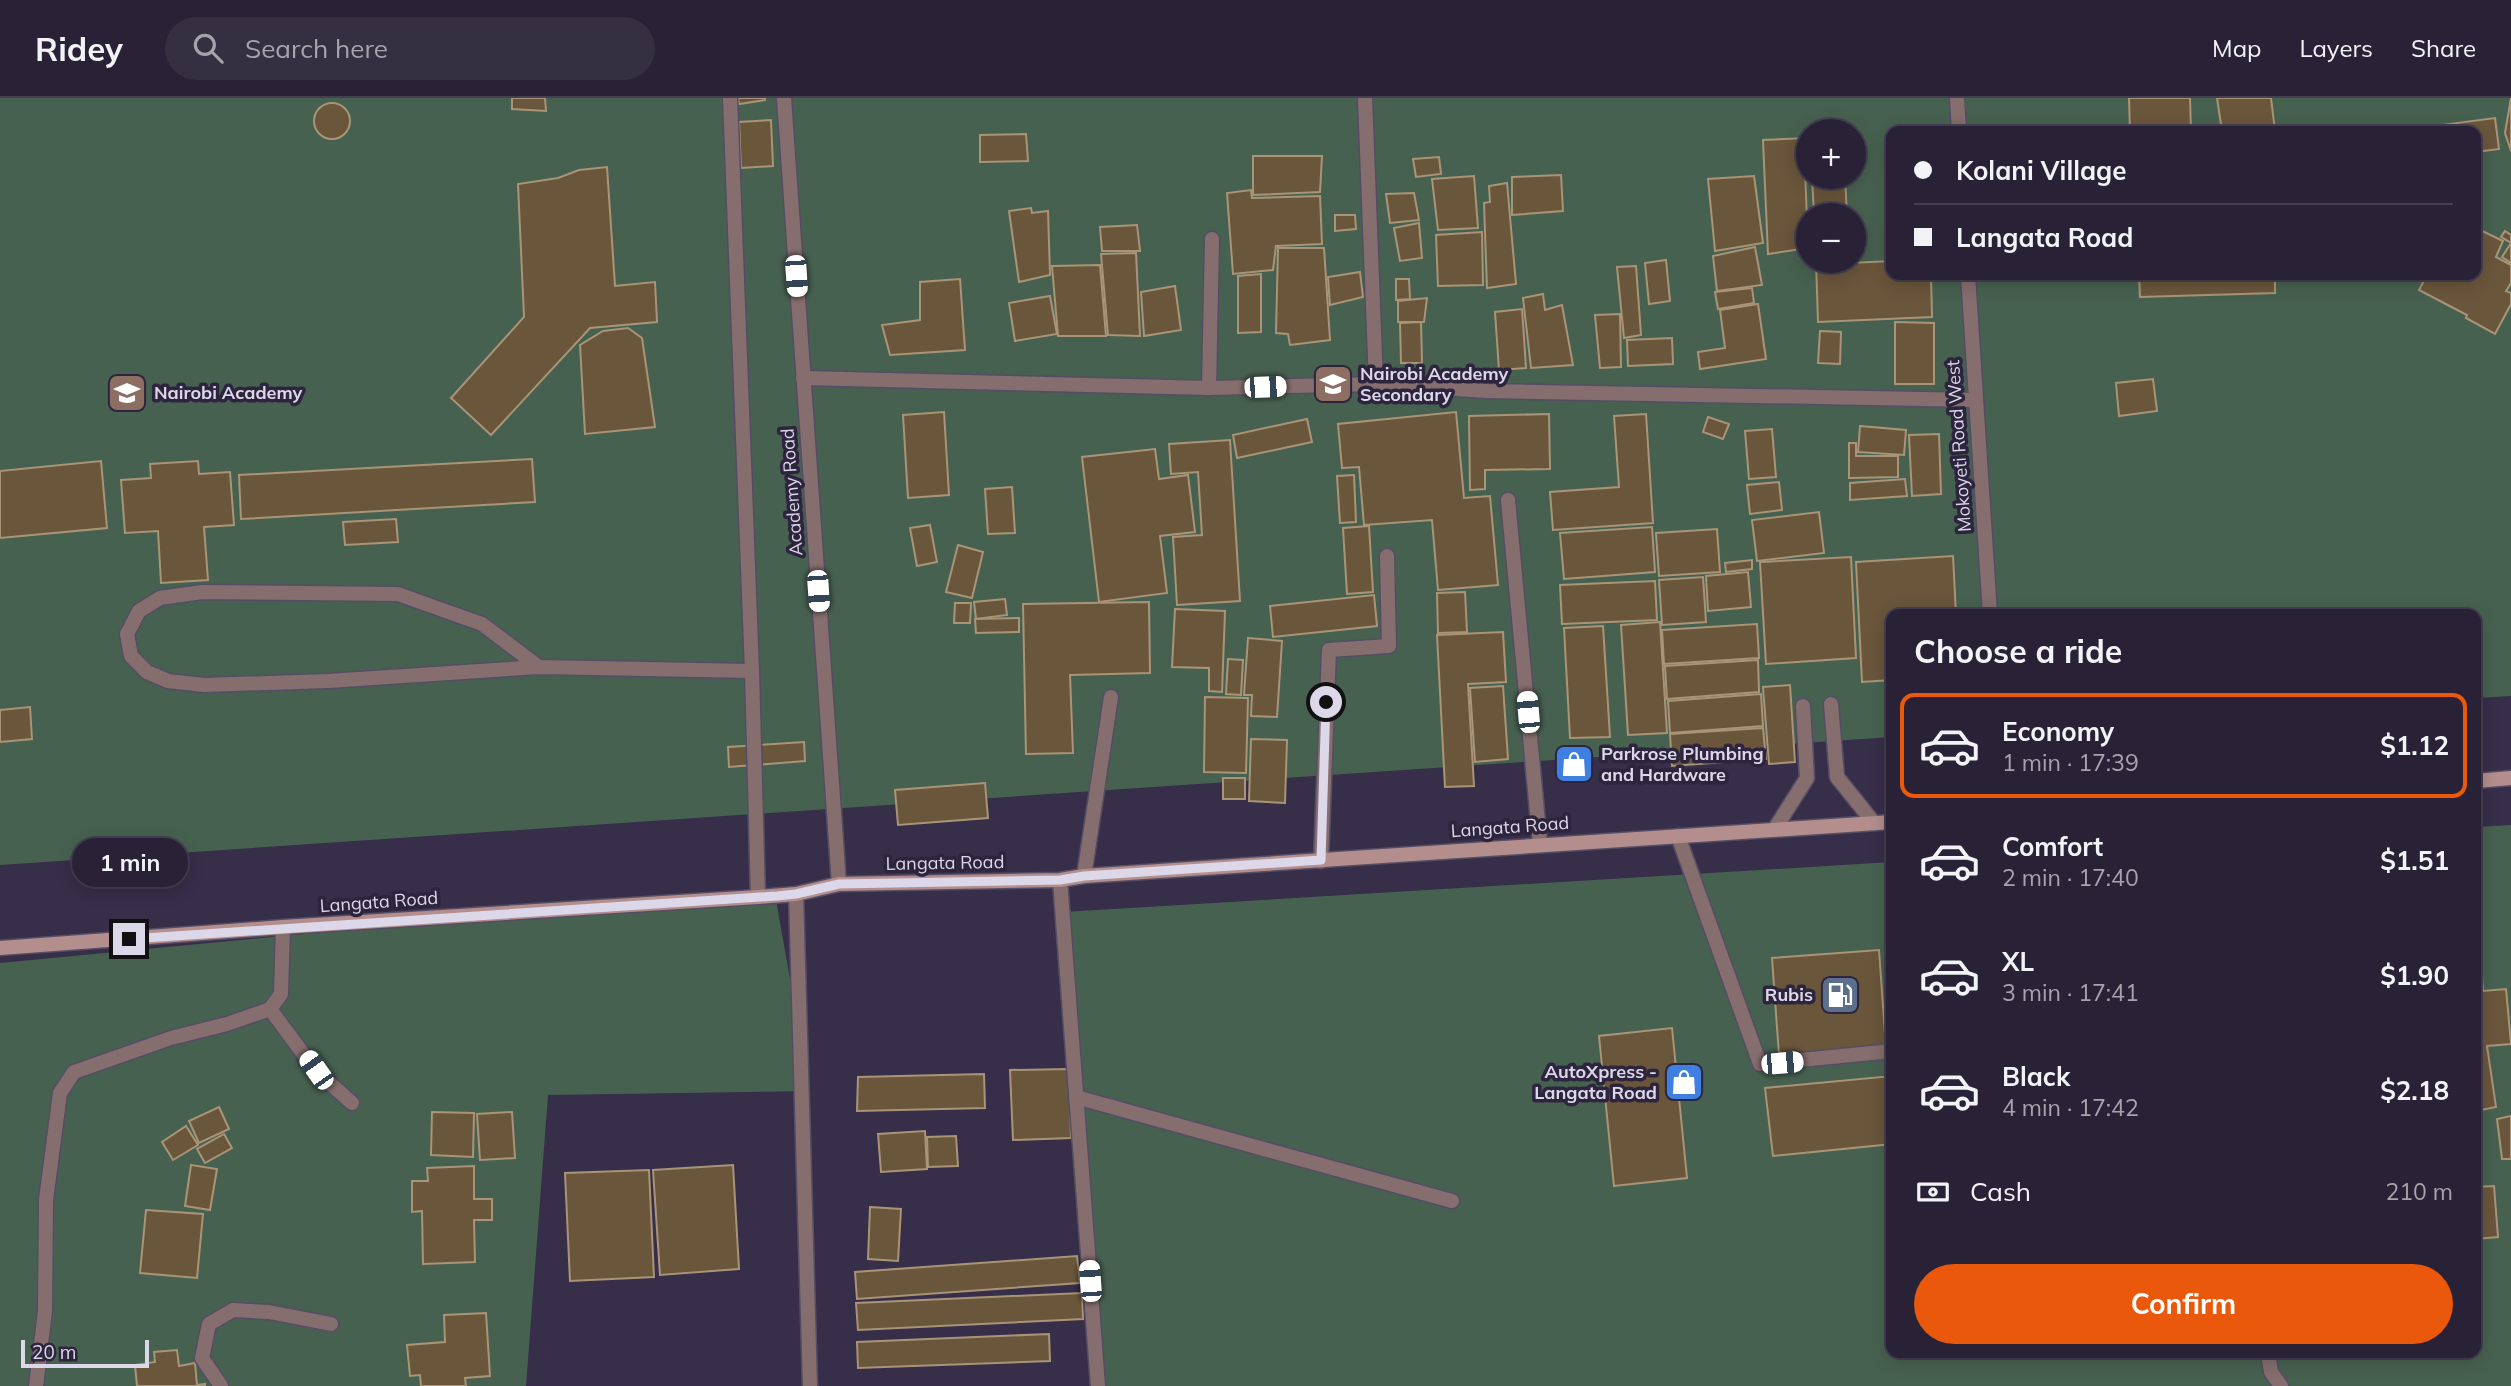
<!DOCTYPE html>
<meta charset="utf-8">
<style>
:root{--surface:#292237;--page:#352f42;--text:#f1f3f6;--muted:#a5a4ad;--line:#453f52;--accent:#ea580c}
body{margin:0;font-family:Mulish,sans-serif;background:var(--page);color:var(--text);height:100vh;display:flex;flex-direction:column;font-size:26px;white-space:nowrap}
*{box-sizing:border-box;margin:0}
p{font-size:23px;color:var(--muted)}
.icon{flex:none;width:38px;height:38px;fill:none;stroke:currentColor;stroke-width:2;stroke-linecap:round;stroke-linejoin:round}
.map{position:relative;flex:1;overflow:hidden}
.drawer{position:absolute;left:1886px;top:511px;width:595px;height:749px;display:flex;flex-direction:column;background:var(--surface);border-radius:14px;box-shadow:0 4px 18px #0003,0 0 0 2px var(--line)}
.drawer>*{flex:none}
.guide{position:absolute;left:1886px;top:28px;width:595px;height:154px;border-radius:14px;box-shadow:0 4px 18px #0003,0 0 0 2px var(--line);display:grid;align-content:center;height:154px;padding:0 28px;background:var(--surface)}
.controls{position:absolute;left:1796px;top:21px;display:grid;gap:14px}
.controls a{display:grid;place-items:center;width:70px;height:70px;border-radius:50%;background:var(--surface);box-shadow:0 4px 18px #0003,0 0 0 2px var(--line);font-size:35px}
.scale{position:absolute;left:21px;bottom:18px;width:128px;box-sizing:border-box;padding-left:7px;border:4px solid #ddd8e9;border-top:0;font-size:19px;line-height:24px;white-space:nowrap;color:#ddd8e9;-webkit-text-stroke:5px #2d243e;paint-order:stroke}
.end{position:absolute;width:32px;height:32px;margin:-16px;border:9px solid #ddd8e9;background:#111;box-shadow:0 0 0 4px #111}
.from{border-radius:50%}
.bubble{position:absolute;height:49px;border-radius:24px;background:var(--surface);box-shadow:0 4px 18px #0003,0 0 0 2px var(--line);font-size:23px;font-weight:700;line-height:49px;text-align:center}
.car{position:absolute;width:21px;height:42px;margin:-21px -10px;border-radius:9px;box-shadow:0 0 5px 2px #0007;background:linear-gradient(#fff 24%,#345 0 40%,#fff 0 76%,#345 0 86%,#fff 0)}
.guide b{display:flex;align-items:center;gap:24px;height:66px;font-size:26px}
.guide b+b{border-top:2px solid var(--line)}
.guide i{width:18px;height:18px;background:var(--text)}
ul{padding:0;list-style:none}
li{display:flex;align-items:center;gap:21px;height:105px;margin:0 14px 10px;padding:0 14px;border:4px solid transparent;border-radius:14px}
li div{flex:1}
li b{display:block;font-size:26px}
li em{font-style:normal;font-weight:700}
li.selected{border-color:var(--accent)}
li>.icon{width:63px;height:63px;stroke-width:1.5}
h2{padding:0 28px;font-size:32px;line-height:84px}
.pay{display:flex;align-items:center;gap:18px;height:77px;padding:0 28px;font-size:26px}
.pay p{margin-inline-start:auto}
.cta{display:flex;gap:14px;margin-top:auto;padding:14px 28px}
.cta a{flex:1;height:80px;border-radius:42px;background:var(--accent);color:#fff;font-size:28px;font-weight:700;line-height:80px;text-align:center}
header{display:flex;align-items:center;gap:42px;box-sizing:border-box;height:98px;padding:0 35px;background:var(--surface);border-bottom:2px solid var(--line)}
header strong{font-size:33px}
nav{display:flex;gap:38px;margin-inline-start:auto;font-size:24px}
.search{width:490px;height:63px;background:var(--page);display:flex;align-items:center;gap:18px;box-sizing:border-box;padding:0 24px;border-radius:38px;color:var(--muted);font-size:26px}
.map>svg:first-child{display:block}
.green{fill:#476150;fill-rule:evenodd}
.building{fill:#6a563b;stroke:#aa9477;stroke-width:2}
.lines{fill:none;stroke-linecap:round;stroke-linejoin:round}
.lane-casing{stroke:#554d66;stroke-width:17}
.street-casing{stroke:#554d66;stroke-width:17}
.secondary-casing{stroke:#554d66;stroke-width:17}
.lane{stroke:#856e6d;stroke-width:14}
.street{stroke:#856e6d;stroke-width:14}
.secondary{stroke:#b38e8c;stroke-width:14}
.route{stroke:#ddd8e9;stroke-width:9}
.labels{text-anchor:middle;stroke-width:7;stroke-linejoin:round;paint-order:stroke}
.poi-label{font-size:18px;font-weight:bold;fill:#ddd8e9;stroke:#2d243e;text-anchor:start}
.street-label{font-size:18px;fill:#ddd8e9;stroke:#2d243e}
</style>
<header>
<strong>Ridey</strong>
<div class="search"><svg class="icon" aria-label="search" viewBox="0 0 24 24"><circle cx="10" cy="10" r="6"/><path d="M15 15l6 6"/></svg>Search here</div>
<nav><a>Map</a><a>Layers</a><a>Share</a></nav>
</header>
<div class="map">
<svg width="2511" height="1288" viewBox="0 0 2511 1288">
<rect width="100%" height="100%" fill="#372e49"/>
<g class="green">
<path d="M0,0H2511V598L2476,600V516H1892V639L0,767ZM1808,33H1853V79H1808ZM1892,33H2476V177H1892ZM1808,117H1853V163H1808Z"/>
<polygon points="2511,727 2511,1288 1098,1288 1063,814 1892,764 1892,1255 2476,1255 2476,729"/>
<polygon points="774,791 810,993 548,997 526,1288 0,1288 0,865"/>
</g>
<g class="building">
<polygon points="512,0 545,0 546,13 512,11"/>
<polygon points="738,0 765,0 765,2 739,6"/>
<polygon points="2129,0 2190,0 2191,33 2130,33"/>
<polygon points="2217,0 2271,0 2275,33 2222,33"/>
<polygon points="2511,0 2511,53 2505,35"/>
<circle cx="332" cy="23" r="18"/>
<polygon points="2495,20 2499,51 2476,54 2476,33 2396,33"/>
<polygon points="771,22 773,68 741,70 739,24"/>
<polygon points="1026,36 1028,63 980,64 980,37"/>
<polygon points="1808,40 1808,70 1805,70 1808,150 1768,156 1763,42"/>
<polygon points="1253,58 1322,58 1320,94 1253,97"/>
<polygon points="1439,59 1441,76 1416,79 1413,61"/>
<polygon points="607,69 615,188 655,184 657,224 590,230 491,337 451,300 524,219 518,86 558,80 579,72"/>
<polygon points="1561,77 1563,113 1512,117 1512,79"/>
<polygon points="1474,78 1478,130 1438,132 1432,81"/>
<polygon points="1754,78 1763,145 1715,153 1708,81"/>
<polygon points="1812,79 1845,79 1847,117 1814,117"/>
<polygon points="1507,85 1516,186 1487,190 1484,105 1490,104 1489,88"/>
<polygon points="1251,92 1252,100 1320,98 1322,146 1276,148 1273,172 1233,176 1227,95"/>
<polygon points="1414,95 1419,122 1390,125 1386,96"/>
<polygon points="1031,110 1032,115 1048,113 1050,177 1019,184 1009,113"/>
<polygon points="1335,117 1355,117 1356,131 1335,133"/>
<polygon points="1419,125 1422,160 1400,163 1394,130"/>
<polygon points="1137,127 1140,153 1102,153 1100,129"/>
<polygon points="2476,130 2503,143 2496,159 2511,167 2511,185 2506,193 2511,195 2511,206 2495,236 2466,220 2467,217 2419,192 2427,177 2476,177"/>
<polygon points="2505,133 2511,137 2511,165 2502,159 2511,145 2501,139"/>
<polygon points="1482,134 1483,187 1438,188 1436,137"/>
<polygon points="1755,149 1762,187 1717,193 1713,158"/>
<polygon points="1278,150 1324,150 1330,242 1290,247 1288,236 1276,235"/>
<polygon points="1136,155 1140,238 1108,237 1101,156"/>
<polygon points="1666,162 1670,203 1649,206 1645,165"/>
<polygon points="1816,163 1849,163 1849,165 1892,163 1892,177 1931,177 1932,219 1818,224"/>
<polygon points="1100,167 1106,238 1058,238 1052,168"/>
<polygon points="1636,168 1641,237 1624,240 1617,169"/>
<polygon points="1360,174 1363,199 1330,207 1328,179"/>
<polygon points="1261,176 1261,234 1238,235 1238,178"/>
<polygon points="2139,177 2275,177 2275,195 2140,199"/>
<polygon points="960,181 965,252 890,257 882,227 920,222 920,184"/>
<polygon points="1396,181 1409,181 1410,201 1396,202"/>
<polygon points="1175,188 1181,232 1144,238 1141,194"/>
<polygon points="1752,190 1754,205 1718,211 1715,194"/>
<polygon points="1543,196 1545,212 1562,207 1573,267 1531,270 1523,200"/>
<polygon points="1050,198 1057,236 1015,243 1009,205"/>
<polygon points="1427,200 1424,224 1398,224 1398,203"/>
<polygon points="1758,206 1766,261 1700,271 1698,254 1725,250 1720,212"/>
<polygon points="1522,211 1526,270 1499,272 1495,214"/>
<polygon points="1620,216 1621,269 1600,270 1595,217"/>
<polygon points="1421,224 1422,265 1401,265 1400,225"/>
<polygon points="1895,224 1934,225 1934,286 1895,286"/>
<polygon points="628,230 642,240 655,329 585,336 580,247 603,233"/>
<polygon points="1820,233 1841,234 1840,266 1818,265"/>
<polygon points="1672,240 1673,266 1628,268 1627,242"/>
<polygon points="2153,281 2157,313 2119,318 2116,285"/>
<polygon points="944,314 949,397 908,400 903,317"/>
<polygon points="1456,314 1464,400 1490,398 1498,487 1438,492 1432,422 1364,427 1359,369 1342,370 1338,326"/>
<polygon points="1549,316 1550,371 1485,372 1485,391 1470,392 1469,318"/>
<polygon points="1646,316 1653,425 1553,432 1550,394 1619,389 1614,318"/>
<polygon points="1708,319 1729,326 1723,341 1703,334"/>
<polygon points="1307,321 1312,344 1237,360 1233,337"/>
<polygon points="1860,328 1906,332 1904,357 1858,354"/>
<polygon points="1772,331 1776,379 1749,381 1745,333"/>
<polygon points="1939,336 1941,396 1912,398 1909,337"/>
<polygon points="1230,342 1240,503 1177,507 1173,439 1202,437 1198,374 1171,376 1169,346"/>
<polygon points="1849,345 1856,345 1856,358 1898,358 1898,379 1849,380"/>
<polygon points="1155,351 1159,381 1188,377 1195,434 1160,438 1167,495 1099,504 1082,359"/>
<polygon points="532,361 535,404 241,421 239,377"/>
<polygon points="101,363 107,430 0,440 0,373"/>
<polygon points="198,363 199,376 230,374 234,427 204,429 208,482 161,485 158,433 125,435 121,382 151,380 150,366"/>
<polygon points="1354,377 1356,424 1340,425 1337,378"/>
<polygon points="1905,381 1907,398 1850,402 1850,385"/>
<polygon points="1779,384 1782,412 1750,416 1747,387"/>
<polygon points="1012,389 1015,435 988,436 985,391"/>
<polygon points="1819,414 1824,455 1757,463 1752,422"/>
<polygon points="396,421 398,444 345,447 343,424"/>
<polygon points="930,427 937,464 917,468 910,430"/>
<polygon points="1369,428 1373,494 1347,496 1343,430"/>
<polygon points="1652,429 1655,474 1564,481 1560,435"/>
<polygon points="1717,431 1720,474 1659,478 1656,435"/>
<polygon points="958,447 983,454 972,500 946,494"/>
<polygon points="1953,458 1956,516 1892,516 1892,582 1862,584 1856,464"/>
<polygon points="1851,459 1856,560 1766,566 1760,464"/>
<polygon points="1752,462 1752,471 1726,474 1725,465"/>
<polygon points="1748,474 1751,509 1708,513 1706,478"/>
<polygon points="1703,479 1706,524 1662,527 1659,482"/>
<polygon points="1655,483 1657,522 1562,526 1560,487"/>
<polygon points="1465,494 1467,534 1438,535 1437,495"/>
<polygon points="1374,497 1377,528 1273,539 1270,508"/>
<polygon points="1005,501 1007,517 976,521 974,504"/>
<polygon points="1149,504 1150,575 1070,577 1073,655 1026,656 1023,506"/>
<polygon points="955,505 971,505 970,525 954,525"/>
<polygon points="1175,511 1225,513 1222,594 1209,593 1209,570 1172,569"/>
<polygon points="1019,520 1019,534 976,535 975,521"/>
<polygon points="1660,524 1667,635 1628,637 1621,527"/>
<polygon points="1757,526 1759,560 1664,566 1662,532"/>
<polygon points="1603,528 1610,639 1570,640 1564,530"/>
<polygon points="1503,534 1506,584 1468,586 1474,688 1445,689 1437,537"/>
<polygon points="1248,540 1282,543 1277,619 1251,618 1252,597 1244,597"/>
<polygon points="1228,561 1243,562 1241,597 1226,596"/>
<polygon points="1758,562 1759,594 1667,601 1665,568"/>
<polygon points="1790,587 1795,664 1769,666 1763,589"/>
<polygon points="1503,588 1508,661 1475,664 1470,590"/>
<polygon points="1761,596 1763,628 1670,635 1668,603"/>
<polygon points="1205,599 1248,600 1246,675 1204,674"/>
<polygon points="30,609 32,641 0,644 0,612"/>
<polygon points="1763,630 1766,661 1672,668 1670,636"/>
<polygon points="1251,641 1287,642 1285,705 1249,703"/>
<polygon points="804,644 805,663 729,669 728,649"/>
<rect x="1223" y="680" width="22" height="21"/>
<polygon points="985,685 988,720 898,727 895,692"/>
<polygon points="1879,852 1886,950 1779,957 1772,860"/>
<polygon points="2482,876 2483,893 2506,891 2511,946 2487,948 2496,1009 2476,1013 2476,877"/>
<polygon points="1672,930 1687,1080 1614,1088 1599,938"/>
<polygon points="1069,971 1071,1040 1013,1042 1010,972"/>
<polygon points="984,976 985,1010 857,1013 858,979"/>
<polygon points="1892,978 1892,1046 1773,1058 1765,990"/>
<polygon points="219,1009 229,1031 199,1045 189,1023"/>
<polygon points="432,1014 474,1015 473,1059 431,1057"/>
<polygon points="512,1014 515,1060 480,1062 477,1016"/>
<polygon points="2511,1018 2511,1061 2502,1061 2497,1021"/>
<polygon points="186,1028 198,1047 173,1062 162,1044"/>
<polygon points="925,1033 927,1071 881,1074 878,1036"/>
<polygon points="224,1036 232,1050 205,1065 197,1051"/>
<polygon points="956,1038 958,1068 928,1069 927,1039"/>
<polygon points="191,1067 217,1071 210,1112 185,1108"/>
<polygon points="733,1067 739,1171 660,1177 653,1072"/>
<polygon points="474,1068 474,1101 492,1101 492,1122 474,1122 475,1164 423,1166 422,1113 412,1114 412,1083 428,1083 427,1070"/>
<polygon points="649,1072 654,1179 570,1183 565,1075"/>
<polygon points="2494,1088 2498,1139 2476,1141 2476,1089"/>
<polygon points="870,1109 901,1111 898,1163 868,1161"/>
<polygon points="146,1112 203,1116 197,1180 140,1175"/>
<polygon points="1077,1158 1080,1185 857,1201 855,1174"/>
<polygon points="1082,1195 1083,1221 858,1232 856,1205"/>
<polygon points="486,1215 490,1278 465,1280 466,1288 421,1288 420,1277 410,1278 407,1247 445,1244 444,1217"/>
<polygon points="1049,1236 1050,1263 858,1270 857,1244"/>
<polygon points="177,1252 179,1268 195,1265 197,1287 205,1286 205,1288 137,1288 135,1267 155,1264 154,1254"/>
</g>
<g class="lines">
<g class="lane-casing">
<g id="lane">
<polyline points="730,0 752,573"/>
<polyline points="1209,290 1212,141"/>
<polyline points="1508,402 1540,746"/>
<polyline points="539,569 482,526 398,496 202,494 160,500 139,513 127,536 131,558 147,574 168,583 204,587 328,583 539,569 752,573 758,799"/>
<polyline points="1831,606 1837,679 1874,725"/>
<polyline points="1774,732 1807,680 1803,608"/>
<polyline points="1678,738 1760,966 1892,953"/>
<polyline points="1321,763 1329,552 1389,548 1387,458"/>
<polyline points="1084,778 1111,599"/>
<polyline points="796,796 810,1288"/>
<polyline points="270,911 316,973 352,1005"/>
<polyline points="1076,999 1452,1103"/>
<polyline points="2268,1255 2271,1274 2281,1288"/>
<polyline points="36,1288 45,1213 46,1102 60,995 74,974 171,940 227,926 270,911 281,896 283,829"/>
<polyline points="221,1288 202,1260 209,1226 233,1212 269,1214 331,1226"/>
</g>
</g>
<g class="street-casing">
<g id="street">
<polyline points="784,0 839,786"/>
<polyline points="1365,0 1376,286"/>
<polyline points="1957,0 1959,33"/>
<polyline points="1968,177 1990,516"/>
<polyline points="803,280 1209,290 1376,286 1488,293 1975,302"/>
<polyline points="1060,782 1098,1288"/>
</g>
</g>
<g class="secondary-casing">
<g id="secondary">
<polyline points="2476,683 2511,680"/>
<polyline points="0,850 283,829 758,799 796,796 839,786 1060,782 1084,778 1892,724"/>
</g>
</g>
<use href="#lane" class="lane"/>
<use href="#street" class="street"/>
<use href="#secondary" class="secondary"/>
</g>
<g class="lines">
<polyline class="route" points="129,841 777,798 796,796 839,786 1060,782 1084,778 1321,762 1326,604"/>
</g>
<defs>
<g id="school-square" transform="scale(2.0125)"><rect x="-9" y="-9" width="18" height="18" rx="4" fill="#8d6e63" stroke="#2d243e"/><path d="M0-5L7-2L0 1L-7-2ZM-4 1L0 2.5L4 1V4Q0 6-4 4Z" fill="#fff"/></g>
<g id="shop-square" transform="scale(2.0125)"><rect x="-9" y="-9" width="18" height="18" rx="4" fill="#3f7fe0" stroke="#2d243e"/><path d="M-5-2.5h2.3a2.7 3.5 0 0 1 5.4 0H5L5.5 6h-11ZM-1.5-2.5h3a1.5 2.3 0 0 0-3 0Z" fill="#fff"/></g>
<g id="fuel-square" transform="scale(2.0125)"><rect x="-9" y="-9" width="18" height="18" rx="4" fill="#5c6f8a" stroke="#2d243e"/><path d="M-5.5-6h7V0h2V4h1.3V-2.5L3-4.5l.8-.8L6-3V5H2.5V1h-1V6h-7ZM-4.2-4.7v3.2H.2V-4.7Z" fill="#fff"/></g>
</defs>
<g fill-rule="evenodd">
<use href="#school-square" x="1333" y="286"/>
<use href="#school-square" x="127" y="295"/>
<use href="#shop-square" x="1574" y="666"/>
<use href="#fuel-square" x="1840" y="897"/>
<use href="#shop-square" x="1684" y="984"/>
</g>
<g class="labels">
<g class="poi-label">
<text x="1360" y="282">Nairobi Academy<tspan x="1360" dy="21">Secondary</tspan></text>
<text x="154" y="301">Nairobi Academy</text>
<text x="1601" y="662">Parkrose Plumbing<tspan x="1601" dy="21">and Hardware</tspan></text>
<text x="1813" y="903" text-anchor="end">Rubis</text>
<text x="1657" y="980" text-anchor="end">AutoXpress -<tspan x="1657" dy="21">Langata Road</tspan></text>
</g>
<g class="street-label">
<text transform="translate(1959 348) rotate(-94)" y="6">Mokoyeti Road West</text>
<text transform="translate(792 394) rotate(-94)" y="6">Academy Road</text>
<text transform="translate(1510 729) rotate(-4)" y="6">Langata Road</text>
<text transform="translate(945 765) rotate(-1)" y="6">Langata Road</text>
<text transform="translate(379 804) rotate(-4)" y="6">Langata Road</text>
</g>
</g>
</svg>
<div class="controls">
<a>+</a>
<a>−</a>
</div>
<div class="scale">20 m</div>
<i class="end from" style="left:1326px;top:604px"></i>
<i class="end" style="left:129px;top:841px"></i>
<div class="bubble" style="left:72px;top:740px;width:116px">1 min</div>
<i class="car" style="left:796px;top:178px;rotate:176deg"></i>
<i class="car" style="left:1265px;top:289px;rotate:88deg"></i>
<i class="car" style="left:818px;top:493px;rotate:176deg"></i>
<i class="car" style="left:1528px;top:614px;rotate:355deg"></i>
<i class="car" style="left:1782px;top:965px;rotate:85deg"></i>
<i class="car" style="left:316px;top:972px;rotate:325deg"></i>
<i class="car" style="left:1090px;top:1183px;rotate:356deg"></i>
<div class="guide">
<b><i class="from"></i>Kolani Village</b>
<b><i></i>Langata Road</b>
</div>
<section class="drawer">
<h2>Choose a ride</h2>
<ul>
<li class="selected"><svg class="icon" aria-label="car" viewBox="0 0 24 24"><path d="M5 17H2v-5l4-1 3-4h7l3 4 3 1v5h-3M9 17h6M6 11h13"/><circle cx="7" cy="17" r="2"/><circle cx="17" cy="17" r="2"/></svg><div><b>Economy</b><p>1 min · 17:39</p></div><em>$1.12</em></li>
<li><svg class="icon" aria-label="car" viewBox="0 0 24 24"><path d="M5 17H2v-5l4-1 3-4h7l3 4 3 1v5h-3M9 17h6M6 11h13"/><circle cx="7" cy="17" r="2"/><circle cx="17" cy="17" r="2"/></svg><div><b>Comfort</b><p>2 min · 17:40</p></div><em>$1.51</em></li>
<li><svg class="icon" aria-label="car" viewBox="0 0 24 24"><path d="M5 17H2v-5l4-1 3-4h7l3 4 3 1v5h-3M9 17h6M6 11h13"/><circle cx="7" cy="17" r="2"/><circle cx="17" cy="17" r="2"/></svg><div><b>XL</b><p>3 min · 17:41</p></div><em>$1.90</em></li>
<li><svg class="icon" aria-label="car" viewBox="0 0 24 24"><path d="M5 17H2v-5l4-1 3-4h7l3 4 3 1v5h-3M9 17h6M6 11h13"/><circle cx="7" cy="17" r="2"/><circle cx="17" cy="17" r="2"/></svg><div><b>Black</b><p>4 min · 17:42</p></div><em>$2.18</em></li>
</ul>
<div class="pay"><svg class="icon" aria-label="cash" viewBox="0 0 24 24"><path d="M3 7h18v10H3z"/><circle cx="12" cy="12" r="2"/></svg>Cash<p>210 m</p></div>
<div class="cta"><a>Confirm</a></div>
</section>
</div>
